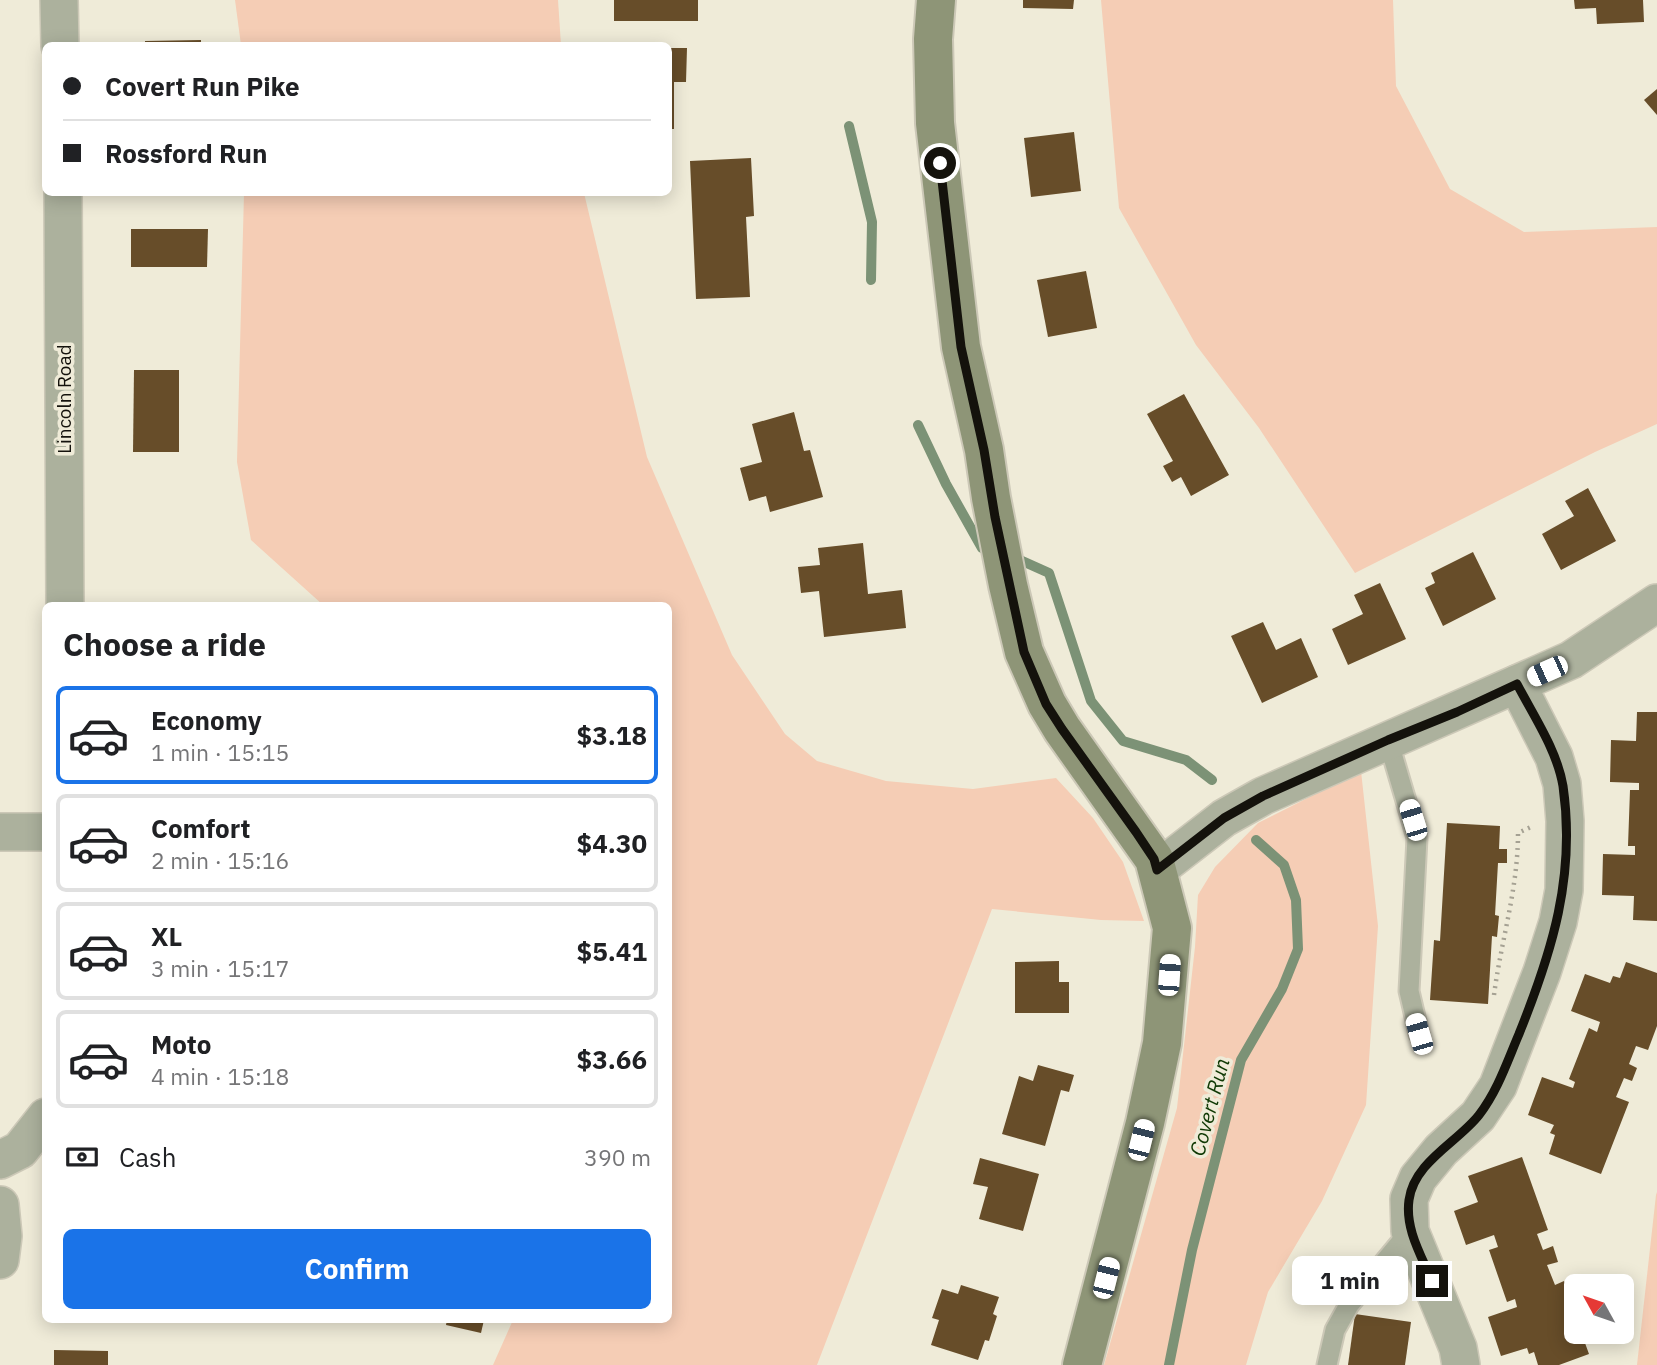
<!DOCTYPE html>
<meta charset="utf-8">
<style>
:root{--surface:#fff;--page:#f2f2f2;--text:#202124;--muted:#757577;--line:#e0e0e0;--accent:#1a73e8}
body{margin:0;font-family:"IBM Plex Sans",sans-serif;background:var(--page);color:var(--text);height:100vh;display:flex;flex-direction:column;font-size:26px;white-space:nowrap}
*{box-sizing:border-box;margin:0}
p{font-size:23px;color:var(--muted)}
.icon{flex:none;width:38px;height:38px;fill:none;stroke:currentColor;stroke-width:2;stroke-linecap:round;stroke-linejoin:round}
.map{position:relative;flex:1;overflow:hidden}
.drawer{position:absolute;left:42px;top:602px;width:630px;height:721px;display:flex;flex-direction:column;background:var(--surface);border-radius:10px;box-shadow:0 4px 18px #0003}
.drawer>*{flex:none}
.banner{position:absolute;left:42px;top:42px;width:630px;height:154px;border-radius:10px;box-shadow:0 4px 18px #0003;display:grid;align-content:center;height:154px;padding:0 21px;background:var(--surface)}
.needle{width:46px;rotate:310deg}
.fabs{position:absolute;left:1564px;top:1274px;display:grid;gap:14px}
.fabs a{display:grid;place-items:center;width:70px;height:70px;border-radius:10px;background:var(--surface);box-shadow:0 4px 18px #0003;font-size:35px}
.end{position:absolute;width:32px;height:32px;margin:-16px;border:9px solid #14120c;background:#fff;box-shadow:0 0 0 4px #fff}
.from{border-radius:50%}
.bubble{position:absolute;height:49px;border-radius:10px;background:var(--surface);box-shadow:0 4px 18px #0003;font-size:23px;font-weight:700;line-height:49px;text-align:center}
.car{position:absolute;width:21px;height:42px;margin:-21px -10px;border-radius:9px;box-shadow:0 0 5px 2px #0007;background:linear-gradient(#fff 24%,#345 0 40%,#fff 0 76%,#345 0 86%,#fff 0)}
.banner b{display:flex;align-items:center;gap:24px;height:66px;font-size:26px}
.banner b+b{border-top:2px solid var(--line)}
.banner i{width:18px;height:18px;background:var(--text)}
ul{padding:0;list-style:none}
li{display:flex;align-items:center;gap:21px;height:98px;margin:0 14px 10px;padding:0 7px;border:4px solid var(--line);border-radius:10px}
li div{flex:1}
li b{display:block;font-size:26px}
li em{font-style:normal;font-weight:700}
li.current{border-color:var(--accent)}
li>.icon{width:63px;height:63px;stroke-width:1.5}
h2{padding:0 21px;font-size:32px;line-height:84px}
.pay{display:flex;align-items:center;gap:18px;height:77px;padding:0 21px;font-size:26px}
.pay p{margin-inline-start:auto}
.cta{display:flex;gap:14px;margin-top:auto;padding:14px 21px}
.cta a{flex:1;height:80px;border-radius:10px;background:var(--accent);color:#fff;font-size:28px;font-weight:700;line-height:80px;text-align:center}
.map>svg:first-child{display:block}
.green{fill:#f5cdb5}
.lines{fill:none;stroke-linecap:round;stroke-linejoin:round}
.stream{stroke:#7c9276;stroke-width:10}
.building{fill:#674d29}
.lane-casing{stroke:#ccc8b7;stroke-width:23}
.street-casing{stroke:#ccc8b7;stroke-width:40}
.secondary-casing{stroke:#ccc8b7;stroke-width:42}
.path{stroke:#a5a193;stroke-width:4.5;stroke-dasharray:2 5;stroke-linecap:butt}
.lane{stroke:#acb19d;stroke-width:19}
.street{stroke:#acb19d;stroke-width:37}
.secondary{stroke:#8e9577;stroke-width:38}
.route{stroke:#14120c;stroke-width:9}
.labels{text-anchor:middle;stroke-width:7;stroke-linejoin:round;paint-order:stroke}
.street-label{font-size:19px;fill:#14120c;stroke:#efebd8}
.water-label{font-size:21px;font-style:italic;fill:#0f3904;stroke:#efebd8}
</style>
<div class="map">
<svg width="1657" height="1365" viewBox="0 0 1657 1365">
<rect width="100%" height="100%" fill="#efebd8"/>
<g class="green">
<polygon points="235,0 558,0 561,45 241,45"/>
<polygon points="1101,0 1393,0 1396,86 1450,189 1524,232 1657,227 1657,424 1595,452 1355,573 1259,428 1196,345 1119,208"/>
<polygon points="244,193 584,193 647,457 732,655 785,734 817,761 886,781 973,789 1056,778 1093,818 1123,862 1144,921 1101,920 992,909 817,1365 493,1365 513,1320 668,1320 668,606 323,605 251,540 237,462"/>
<polygon points="1361,771 1378,926 1366,1105 1322,1201 1268,1292 1246,1365 1104,1365 1177,1108 1195,947 1198,895 1215,867 1258,823"/>
<polygon points="1657,1192 1657,1365 1637,1365 1656,1195"/>
</g>
<g class="lines">
<g class="stream">
<polyline points="849,126 872,222 871,280"/>
<polyline points="918,425 946,484 982,548"/>
<polyline points="1020,560 1049,573 1091,701 1123,741 1186,760 1212,780"/>
<polyline points="1169,1365 1192,1250 1241,1060 1282,989 1298,949 1296,900 1284,865 1256,840"/>
</g>
</g>
<g class="building">
<rect x="614" y="0" width="84" height="21"/>
<polygon points="1023,0 1074,0 1073,9 1023,8"/>
<polygon points="1574,0 1643,0 1644,22 1597,24 1596,8 1575,9"/>
<polygon points="201,40 201,46 145,46 145,41"/>
<polygon points="668,48 687,48 686,82 674,82 674,129 668,129"/>
<polygon points="1657,89 1657,115 1644,100"/>
<polygon points="1074,132 1081,191 1031,197 1024,138"/>
<polygon points="751,158 754,216 746,217 750,297 696,299 690,161"/>
<polygon points="131,229 208,229 207,267 131,267"/>
<polygon points="1086,271 1097,328 1048,337 1037,280"/>
<polygon points="134,370 179,370 179,452 133,452"/>
<polygon points="1184,394 1229,475 1191,496 1181,477 1172,482 1163,466 1173,461 1147,414"/>
<polygon points="794,412 804,451 810,450 823,497 770,512 766,496 749,501 740,468 762,462 752,424"/>
<polygon points="1588,488 1616,541 1561,570 1542,534 1574,516 1565,501"/>
<polygon points="863,543 868,594 902,590 906,628 824,637 819,591 801,593 798,567 820,565 818,548"/>
<polygon points="1473,552 1496,599 1443,626 1425,588 1435,583 1431,573"/>
<polygon points="1380,583 1406,639 1348,665 1332,629 1363,614 1354,595"/>
<polygon points="1263,622 1276,650 1301,638 1318,677 1262,703 1231,636"/>
<polygon points="1637,712 1657,712 1657,921 1633,920 1634,896 1602,895 1603,854 1635,855 1635,846 1628,846 1630,790 1639,790 1639,783 1610,782 1611,740 1636,741"/>
<polygon points="1447,823 1500,826 1499,849 1507,849 1507,863 1498,863 1495,915 1499,916 1497,937 1492,936 1488,1004 1430,1000 1434,940 1440,941"/>
<polygon points="1059,961 1059,982 1069,982 1069,1013 1015,1013 1015,962"/>
<polygon points="1626,962 1657,973 1657,1026 1648,1050 1636,1046 1629,1064 1637,1068 1632,1081 1624,1078 1616,1097 1629,1102 1601,1174 1549,1154 1555,1135 1550,1133 1554,1125 1528,1115 1542,1077 1573,1088 1575,1082 1569,1079 1589,1028 1597,1032 1600,1022 1571,1011 1585,974 1610,983 1613,976 1620,978"/>
<polygon points="1038,1065 1074,1075 1069,1092 1061,1090 1045,1146 1002,1134 1019,1076 1033,1081"/>
<polygon points="1522,1157 1548,1230 1537,1234 1543,1250 1553,1246 1558,1262 1547,1265 1555,1285 1564,1281 1577,1319 1577,1332 1581,1332 1589,1354 1559,1365 1538,1365 1534,1352 1529,1354 1527,1348 1501,1356 1488,1317 1517,1307 1515,1299 1507,1302 1489,1250 1498,1247 1494,1235 1466,1245 1454,1211 1478,1202 1468,1176"/>
<polygon points="980,1158 1039,1174 1023,1231 979,1219 988,1187 973,1184"/>
<polygon points="961,1285 999,1297 993,1314 997,1316 989,1341 985,1340 978,1360 931,1345 939,1320 932,1318 942,1289 958,1294"/>
<polygon points="1355,1314 1411,1322 1405,1365 1348,1365"/>
<polygon points="447,1320 484,1320 481,1333 446,1325"/>
<polygon points="54,1350 108,1351 108,1365 54,1365"/>
</g>
<g class="lines">
<g class="lane-casing">
<g id="lane">
<polyline points="1388,740 1417,838 1409,991 1419,1034"/>
<polyline points="1327,1365 1335,1330 1349,1305 1410,1231"/>
</g>
</g>
<g class="street-casing">
<g id="street">
<polyline points="59,0 60,46"/>
<polyline points="63,192 65,606"/>
<polyline points="0,832 46,832"/>
<polyline points="1157,870 1224,818 1263,796 1571,660 1657,603"/>
<polyline points="0,1160 20,1150 46,1117"/>
<polyline points="0,1205 3,1236 0,1260"/>
<polyline points="1461,1365 1458,1348 1410,1231 1409,1199 1418,1178 1441,1150 1478,1116 1498,1086 1542,972 1558,922 1564,890 1565,821 1562,784 1554,757 1517,684"/>
</g>
</g>
<g class="secondary-casing">
<polyline id="secondary" points="936,0 933,39 935,123 961,347 984,450 991,498 1008,585 1024,652 1047,704 1062,729 1154,859 1172,928 1162,1043 1145,1123 1082,1365"/>
</g>
<path class="path" d="M1494,995C1501,941 1518,889 1518,833L1533,826"/>
<use href="#lane" class="lane"/>
<use href="#street" class="street"/>
<use href="#secondary" class="secondary"/>
</g>
<g class="lines">
<path class="route" d="M940,163L961,347L984,450L995,517L1024,652L1046,704L1062,729L1136,832L1154,859L1157,870L1224,818L1263,796L1388,740L1457,712L1517,684C1533,715 1557,750 1563,786C1576,876 1552,952 1519,1034C1507,1062 1498,1090 1479,1115C1458,1142 1414,1162 1409,1200C1405,1229 1421,1255 1432,1281"/>
</g>
<g class="labels">
<g class="street-label">
<text transform="translate(64 399) rotate(-90)" y="7">Lincoln Road</text>
</g>
<g class="water-label">
<text transform="translate(1210 1107) rotate(-75)" y="7">Covert Run</text>
</g>
</g>
</svg>
<div class="fabs">
<a><svg class="needle" viewBox="-14 -14 28 28"><path d="M0-13l5 13h-10z" fill="#e53935"/><path d="M0 13l5-13h-10z" fill="#757577"/></svg></a>
</div>
<i class="end from" style="left:940px;top:163px"></i>
<i class="end" style="left:1432px;top:1281px"></i>
<div class="bubble" style="left:1292px;top:1256px;width:116px">1 min</div>
<i class="car" style="left:1547px;top:671px;rotate:246deg"></i>
<i class="car" style="left:1413px;top:820px;rotate:343deg"></i>
<i class="car" style="left:1169px;top:975px;rotate:4deg"></i>
<i class="car" style="left:1419px;top:1034px;rotate:344deg"></i>
<i class="car" style="left:1141px;top:1140px;rotate:14deg"></i>
<i class="car" style="left:1106px;top:1278px;rotate:14deg"></i>
<div class="banner">
<b><i class="from"></i>Covert Run Pike</b>
<b><i></i>Rossford Run</b>
</div>
<section class="drawer">
<h2>Choose a ride</h2>
<ul>
<li class="current"><svg class="icon" aria-label="car" viewBox="0 0 24 24"><path d="M5 17H2v-5l4-1 3-4h7l3 4 3 1v5h-3M9 17h6M6 11h13"/><circle cx="7" cy="17" r="2"/><circle cx="17" cy="17" r="2"/></svg><div><b>Economy</b><p>1 min · 15:15</p></div><em>$3.18</em></li>
<li><svg class="icon" aria-label="car" viewBox="0 0 24 24"><path d="M5 17H2v-5l4-1 3-4h7l3 4 3 1v5h-3M9 17h6M6 11h13"/><circle cx="7" cy="17" r="2"/><circle cx="17" cy="17" r="2"/></svg><div><b>Comfort</b><p>2 min · 15:16</p></div><em>$4.30</em></li>
<li><svg class="icon" aria-label="car" viewBox="0 0 24 24"><path d="M5 17H2v-5l4-1 3-4h7l3 4 3 1v5h-3M9 17h6M6 11h13"/><circle cx="7" cy="17" r="2"/><circle cx="17" cy="17" r="2"/></svg><div><b>XL</b><p>3 min · 15:17</p></div><em>$5.41</em></li>
<li><svg class="icon" aria-label="car" viewBox="0 0 24 24"><path d="M5 17H2v-5l4-1 3-4h7l3 4 3 1v5h-3M9 17h6M6 11h13"/><circle cx="7" cy="17" r="2"/><circle cx="17" cy="17" r="2"/></svg><div><b>Moto</b><p>4 min · 15:18</p></div><em>$3.66</em></li>
</ul>
<div class="pay"><svg class="icon" aria-label="cash" viewBox="0 0 24 24"><path d="M3 7h18v10H3z"/><circle cx="12" cy="12" r="2"/></svg>Cash<p>390 m</p></div>
<div class="cta"><a>Confirm</a></div>
</section>
</div>
